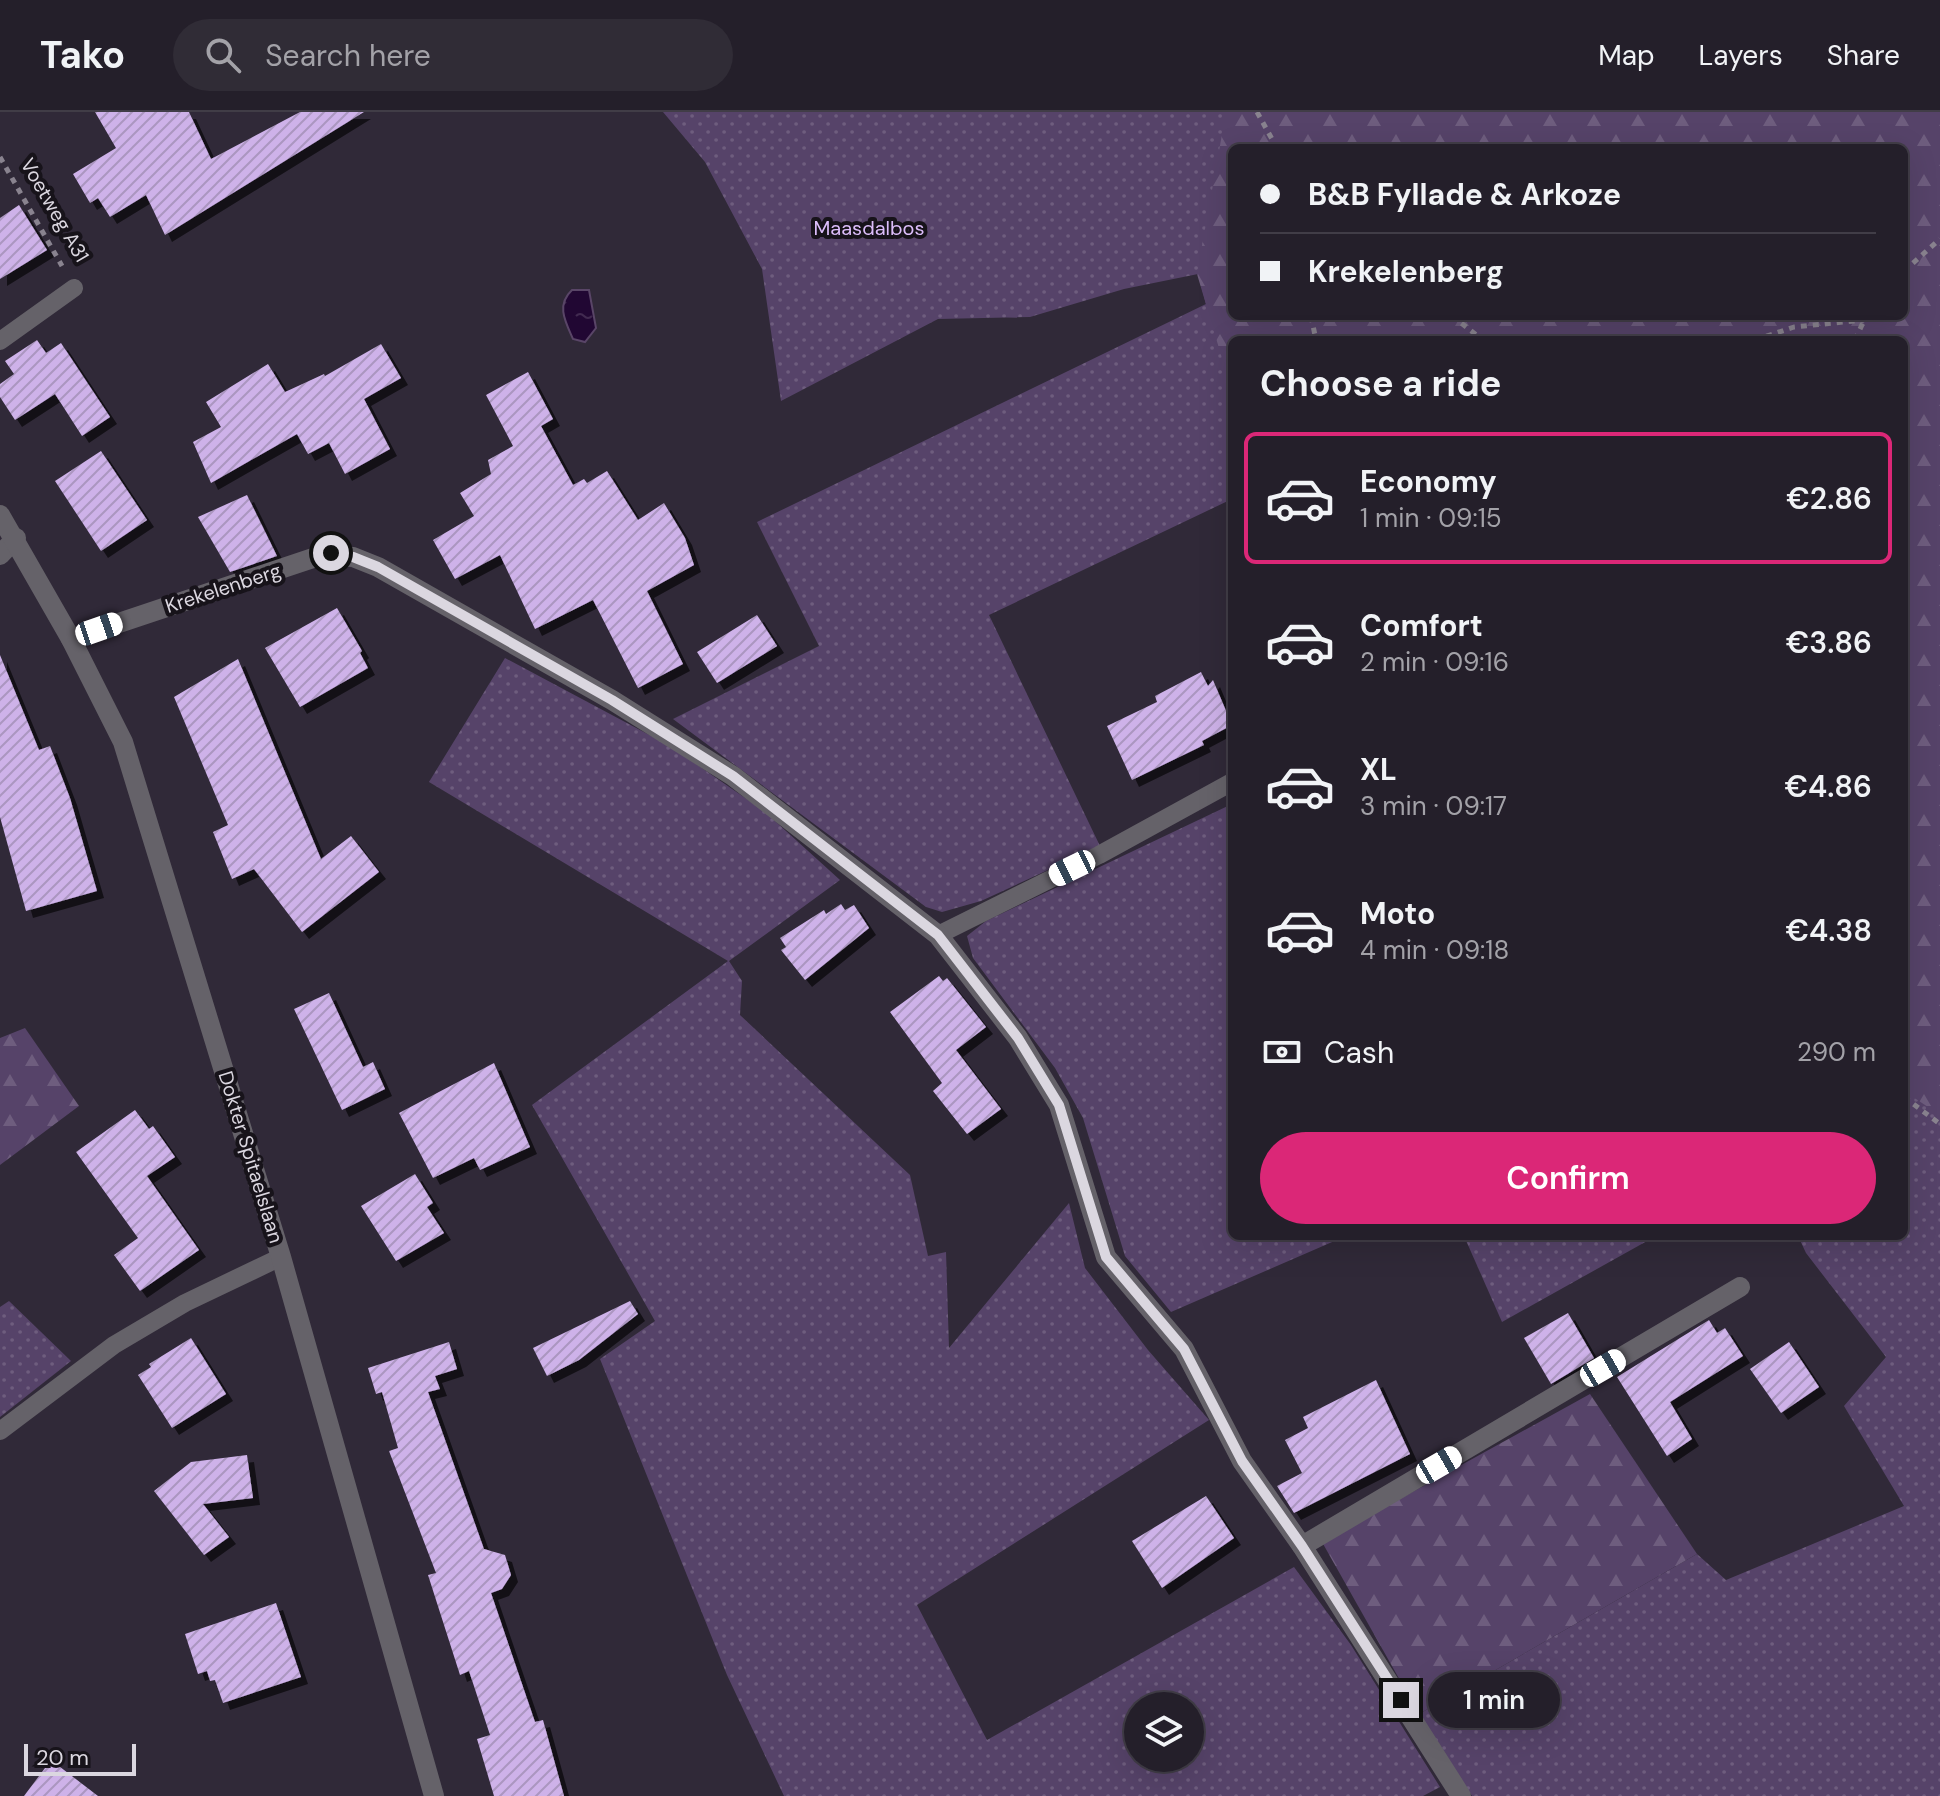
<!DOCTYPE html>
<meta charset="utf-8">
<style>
:root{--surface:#241f2a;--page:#302c36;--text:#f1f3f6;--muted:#a3a2a8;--line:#413d47;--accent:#db2777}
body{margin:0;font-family:"DM Sans",sans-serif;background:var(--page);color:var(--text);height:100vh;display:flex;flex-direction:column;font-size:30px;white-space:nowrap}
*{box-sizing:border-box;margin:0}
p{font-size:26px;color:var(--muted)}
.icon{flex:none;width:44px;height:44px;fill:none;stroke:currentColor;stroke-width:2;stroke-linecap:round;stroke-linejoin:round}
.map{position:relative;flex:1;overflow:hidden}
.panel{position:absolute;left:1228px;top:224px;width:680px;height:904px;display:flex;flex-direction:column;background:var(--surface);border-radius:12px;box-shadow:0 8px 32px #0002,0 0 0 2px var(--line)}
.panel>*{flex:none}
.top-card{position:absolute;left:1228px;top:32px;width:680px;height:176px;border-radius:12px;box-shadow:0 8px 32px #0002,0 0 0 2px var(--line);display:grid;align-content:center;height:176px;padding:0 32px;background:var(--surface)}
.buttons{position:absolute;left:1124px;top:1580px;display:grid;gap:16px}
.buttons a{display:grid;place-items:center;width:80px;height:80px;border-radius:50%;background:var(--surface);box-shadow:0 8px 32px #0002,0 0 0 2px var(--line);font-size:40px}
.scale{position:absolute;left:24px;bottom:20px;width:112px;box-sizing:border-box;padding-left:8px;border:4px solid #dbd7e0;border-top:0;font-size:22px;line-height:28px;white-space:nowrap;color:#dbd7e0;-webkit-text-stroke:6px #17131a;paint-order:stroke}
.end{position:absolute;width:36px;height:36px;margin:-18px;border:10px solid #dbd7e0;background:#111;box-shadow:0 0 0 4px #111}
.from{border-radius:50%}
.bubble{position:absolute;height:56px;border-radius:28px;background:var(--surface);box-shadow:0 8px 32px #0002,0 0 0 2px var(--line);font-size:26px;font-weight:600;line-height:56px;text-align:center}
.car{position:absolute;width:24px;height:48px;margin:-24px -12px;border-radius:10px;box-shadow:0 0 6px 2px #0007;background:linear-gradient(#fff 24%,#345 0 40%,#fff 0 76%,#345 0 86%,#fff 0)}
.top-card b{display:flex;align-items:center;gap:28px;height:76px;font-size:30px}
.top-card b+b{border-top:2px solid var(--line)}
.top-card i{width:20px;height:20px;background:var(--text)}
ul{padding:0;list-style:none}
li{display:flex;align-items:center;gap:24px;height:132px;margin:0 16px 12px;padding:0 16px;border:4px solid transparent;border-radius:12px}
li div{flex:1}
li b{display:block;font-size:30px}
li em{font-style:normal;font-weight:600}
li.current{border-color:var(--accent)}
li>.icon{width:72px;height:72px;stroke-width:1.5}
h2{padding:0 32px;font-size:36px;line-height:96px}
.pay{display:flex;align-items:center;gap:20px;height:88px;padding:0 32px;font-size:30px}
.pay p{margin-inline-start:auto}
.primary-button{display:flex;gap:16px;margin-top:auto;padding:16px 32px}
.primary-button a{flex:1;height:92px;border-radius:48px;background:var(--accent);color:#fff;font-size:32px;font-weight:600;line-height:92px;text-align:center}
header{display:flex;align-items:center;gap:48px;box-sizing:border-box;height:112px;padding:0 40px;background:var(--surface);border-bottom:2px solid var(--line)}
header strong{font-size:38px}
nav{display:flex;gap:44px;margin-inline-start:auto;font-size:28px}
.search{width:560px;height:72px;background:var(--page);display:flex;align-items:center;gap:20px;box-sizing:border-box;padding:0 28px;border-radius:44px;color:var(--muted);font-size:30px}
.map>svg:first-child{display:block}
.green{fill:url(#green-dots);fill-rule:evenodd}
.forest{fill:url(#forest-firs);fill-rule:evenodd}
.water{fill:url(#water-ripples);stroke:#594567;stroke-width:2}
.building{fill:url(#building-hatch);filter:url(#shadow)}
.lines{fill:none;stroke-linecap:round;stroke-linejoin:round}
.path{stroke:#89838f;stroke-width:5;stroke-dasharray:6 6;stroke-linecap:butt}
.service{stroke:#656269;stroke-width:18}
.minor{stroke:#656269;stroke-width:20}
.tertiary{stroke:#656269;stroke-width:20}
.route{stroke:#dbd7e0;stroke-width:10}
.labels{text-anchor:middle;stroke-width:8;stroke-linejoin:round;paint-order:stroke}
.street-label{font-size:20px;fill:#dbd7e0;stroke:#17131a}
.park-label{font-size:20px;fill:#dcbdfa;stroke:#17131a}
</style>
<header>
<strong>Tako</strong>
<div class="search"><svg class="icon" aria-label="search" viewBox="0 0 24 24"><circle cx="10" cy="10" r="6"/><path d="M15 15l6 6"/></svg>Search here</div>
<nav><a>Map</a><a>Layers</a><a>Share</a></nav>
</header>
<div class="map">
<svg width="1940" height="1684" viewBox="0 0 1940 1684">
<defs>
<pattern id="green-dots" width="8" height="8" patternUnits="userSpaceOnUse" patternTransform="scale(2)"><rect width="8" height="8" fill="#564369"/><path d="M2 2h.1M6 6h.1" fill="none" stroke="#6e5d7e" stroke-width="1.8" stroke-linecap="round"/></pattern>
<pattern id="forest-firs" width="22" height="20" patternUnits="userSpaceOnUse" patternTransform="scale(2)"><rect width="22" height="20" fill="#564369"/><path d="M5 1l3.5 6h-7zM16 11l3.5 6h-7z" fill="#6e5d7e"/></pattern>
<pattern id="water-ripples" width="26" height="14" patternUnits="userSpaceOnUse" patternTransform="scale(2)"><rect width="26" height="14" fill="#210733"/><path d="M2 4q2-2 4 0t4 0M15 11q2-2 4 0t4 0" fill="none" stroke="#412a50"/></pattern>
<pattern id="building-hatch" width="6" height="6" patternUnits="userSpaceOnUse" patternTransform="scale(2)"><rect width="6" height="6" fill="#ceb2e9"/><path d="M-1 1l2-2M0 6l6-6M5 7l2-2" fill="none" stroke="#ab96c0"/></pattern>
<filter id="shadow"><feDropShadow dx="7" dy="7" stdDeviation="0" flood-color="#0009"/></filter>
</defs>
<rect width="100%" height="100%" fill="#302938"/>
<g class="green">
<path d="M663,0H1940V1684H1472L1419,1602L1697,1442L1726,1468L1904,1394L1844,1294L1886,1245L1806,1141L1798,1124H1904V228H1232V387L989,503L1100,734L981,789L942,800L926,795L673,607L819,534L757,410L1206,192L1198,162L1124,177L1030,205L938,207L781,289L762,157L705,50ZM1232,36H1904V204H1232Z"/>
<path d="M505,546L670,634L764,699L840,768L729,849L742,869L740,903L910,1063L928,1144L946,1140L949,1236L1069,1091L1085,1156L1148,1238L1209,1308L917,1493L987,1628L1294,1455L1351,1533L1440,1675L1423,1684H784L727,1563L600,1247L655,1209L532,993L728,849L429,670ZM1138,1594H1190V1646H1138Z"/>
<polygon points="1232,692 1232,1124 1346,1124 1171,1200 1125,1144 1083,1006 1055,956 973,846 967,824 986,809"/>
<polygon points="1464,1124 1656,1124 1502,1210"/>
<polygon points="9,1189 71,1249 0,1305 0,1195"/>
</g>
<g class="forest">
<path d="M1226,0H1940V1003L1904,979V228H1232V280L1197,162ZM1904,36V204H1232V36Z"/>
<polygon points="25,916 79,994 0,1053 0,926"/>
<polygon points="1590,1282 1697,1442 1419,1602 1322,1430"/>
</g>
<path class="water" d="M572,178H589L596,216L585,230L573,227C565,209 556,193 572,178Z"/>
<g class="building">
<polygon points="95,0 189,0 211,47 300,0 364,0 165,123 146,83 110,105 98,86 90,91 73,62 116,36"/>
<polygon points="19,93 47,138 0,167 0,106"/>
<polygon points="37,228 46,241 61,231 110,305 82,324 55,282 15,308 0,285 0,272 14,262 5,249"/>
<polygon points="381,232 401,266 364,287 390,337 345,362 329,331 308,342 297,322 211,371 193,330 221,315 206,290 268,252 285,280 324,262 325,264"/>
<polygon points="528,260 553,307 541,314 573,373 584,367 587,371 607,359 638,408 664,391 685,426 694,453 647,479 683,552 638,576 593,488 535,517 500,443 455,467 433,428 474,404 460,381 491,362 488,348 513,334 486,283"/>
<polygon points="101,339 147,408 101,439 55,369"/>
<polygon points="247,383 277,444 230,460 198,405"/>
<polygon points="337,496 362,539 360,541 368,556 300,595 265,536"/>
<polygon points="757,503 777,534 717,571 697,540"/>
<polygon points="0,543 39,638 50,634 70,686 97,779 26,799 0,705"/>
<polygon points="238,547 321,747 351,724 379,760 302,820 254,757 232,767 213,720 228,713 174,585"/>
<polygon points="1201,560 1208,574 1213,568 1232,613 1202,629 1204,633 1132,668 1107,614 1157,590 1155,584"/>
<polygon points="841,792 845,798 854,793 869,816 805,868 781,838 786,835 780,826 824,798 826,802"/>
<polygon points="939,864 943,869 947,866 986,915 956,938 1001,997 967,1022 933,979 942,971 890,900"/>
<polygon points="329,881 363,955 373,950 385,977 342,998 294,897"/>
<polygon points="494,951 530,1035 480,1058 474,1046 433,1066 399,1001"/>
<polygon points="135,998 149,1017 153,1014 175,1045 147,1064 199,1138 140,1179 114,1143 138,1126 76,1040"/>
<polygon points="415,1062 433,1091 427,1095 444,1121 396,1149 361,1094"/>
<polygon points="630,1189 638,1202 579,1248 547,1264 533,1236"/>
<polygon points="1568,1201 1594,1246 1551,1272 1524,1226"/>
<polygon points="1709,1208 1717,1221 1725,1216 1743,1244 1670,1290 1692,1327 1667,1344 1617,1265"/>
<polygon points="191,1226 226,1282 172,1316 138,1263 151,1255 149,1252"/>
<polygon points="449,1230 457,1257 435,1264 440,1277 428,1280 484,1437 505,1443 511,1463 502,1477 491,1481 535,1610 543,1608 564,1684 494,1684 477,1627 490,1623 469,1559 460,1563 428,1463 436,1461 389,1339 398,1336 382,1280 376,1282 368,1256"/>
<polygon points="1789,1230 1819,1275 1781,1301 1750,1257"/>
<polygon points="1376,1268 1410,1342 1294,1401 1277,1374 1302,1361 1285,1328 1308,1316 1303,1305"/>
<polygon points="247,1343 253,1386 203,1392 229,1425 204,1443 154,1379 191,1350"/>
<polygon points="1206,1384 1234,1426 1162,1476 1132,1429"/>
<polygon points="276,1491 301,1565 223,1591 215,1568 210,1569 207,1559 198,1562 185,1522"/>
<polygon points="51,1648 98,1684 24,1684"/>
</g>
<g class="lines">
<g class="path">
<polyline points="1257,0 1277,36"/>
<polyline points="0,45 62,154"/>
<polyline points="1904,159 1940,127"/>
<polyline points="1311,204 1316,228"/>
<polyline points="1452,204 1483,228"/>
<polyline points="1755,228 1794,215 1864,208"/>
<polyline points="1855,228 1866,204"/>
<polyline points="1904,985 1940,1012"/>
</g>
<g class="service">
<polyline points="0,229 74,176"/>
<polyline points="938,823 1099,743 1232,670"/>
<polyline points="0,1319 114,1233 185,1191 281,1145"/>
</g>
<g class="minor">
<polyline points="0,443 16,426"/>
<polyline points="71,527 322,443 353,445 378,455 612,588 733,664 938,823 1018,926 1059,993 1106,1145 1184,1237 1242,1349 1302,1434 1461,1684"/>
<polyline points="1302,1434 1740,1175"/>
</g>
<polyline class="tertiary" points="0,403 71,527 123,630 281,1145 434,1684"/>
</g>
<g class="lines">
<polyline class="route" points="331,441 353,445 378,455 612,588 733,664 938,823 1018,926 1059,993 1106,1145 1184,1237 1242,1349 1302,1434 1401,1588"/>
</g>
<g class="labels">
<g class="street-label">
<text transform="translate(55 98) rotate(60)" y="7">Voetweg A31</text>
<text transform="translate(223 476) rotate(-18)" y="7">Krekelenberg</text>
<text transform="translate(251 1045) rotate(73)" y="7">Dokter Spitaelslaan</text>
</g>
<g class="park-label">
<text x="869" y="123">Maasdalbos</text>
</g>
</g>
</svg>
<div class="buttons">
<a><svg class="icon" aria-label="layers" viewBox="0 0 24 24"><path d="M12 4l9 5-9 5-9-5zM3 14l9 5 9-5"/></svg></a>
</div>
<div class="scale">20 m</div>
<i class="end from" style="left:331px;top:441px"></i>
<i class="end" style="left:1401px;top:1588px"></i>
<div class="bubble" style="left:1428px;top:1560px;width:132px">1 min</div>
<i class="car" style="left:99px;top:517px;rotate:71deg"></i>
<i class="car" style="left:1072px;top:756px;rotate:244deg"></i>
<i class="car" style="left:1603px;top:1256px;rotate:60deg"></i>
<i class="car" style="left:1439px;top:1353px;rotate:60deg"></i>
<div class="top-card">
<b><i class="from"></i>B&amp;B Fyllade &amp; Arkoze</b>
<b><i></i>Krekelenberg</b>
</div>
<section class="panel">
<h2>Choose a ride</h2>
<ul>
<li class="current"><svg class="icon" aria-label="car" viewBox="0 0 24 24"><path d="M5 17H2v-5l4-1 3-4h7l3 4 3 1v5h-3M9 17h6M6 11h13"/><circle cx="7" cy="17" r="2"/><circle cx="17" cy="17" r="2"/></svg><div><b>Economy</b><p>1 min · 09:15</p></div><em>€2.86</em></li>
<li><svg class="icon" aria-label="car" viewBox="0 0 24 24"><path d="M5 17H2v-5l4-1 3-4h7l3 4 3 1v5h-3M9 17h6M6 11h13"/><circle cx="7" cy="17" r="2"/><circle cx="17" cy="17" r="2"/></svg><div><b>Comfort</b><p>2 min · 09:16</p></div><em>€3.86</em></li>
<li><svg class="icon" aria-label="car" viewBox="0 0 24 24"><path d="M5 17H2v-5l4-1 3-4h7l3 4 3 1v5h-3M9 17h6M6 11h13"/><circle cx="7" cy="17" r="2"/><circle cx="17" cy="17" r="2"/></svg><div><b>XL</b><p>3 min · 09:17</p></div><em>€4.86</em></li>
<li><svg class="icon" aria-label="car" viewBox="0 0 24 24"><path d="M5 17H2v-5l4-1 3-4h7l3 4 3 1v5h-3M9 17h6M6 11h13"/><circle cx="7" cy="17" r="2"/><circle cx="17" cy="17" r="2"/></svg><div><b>Moto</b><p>4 min · 09:18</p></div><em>€4.38</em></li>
</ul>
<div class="pay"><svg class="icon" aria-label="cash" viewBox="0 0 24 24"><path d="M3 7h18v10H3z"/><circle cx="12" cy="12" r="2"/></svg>Cash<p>290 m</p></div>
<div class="primary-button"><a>Confirm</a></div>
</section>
</div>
